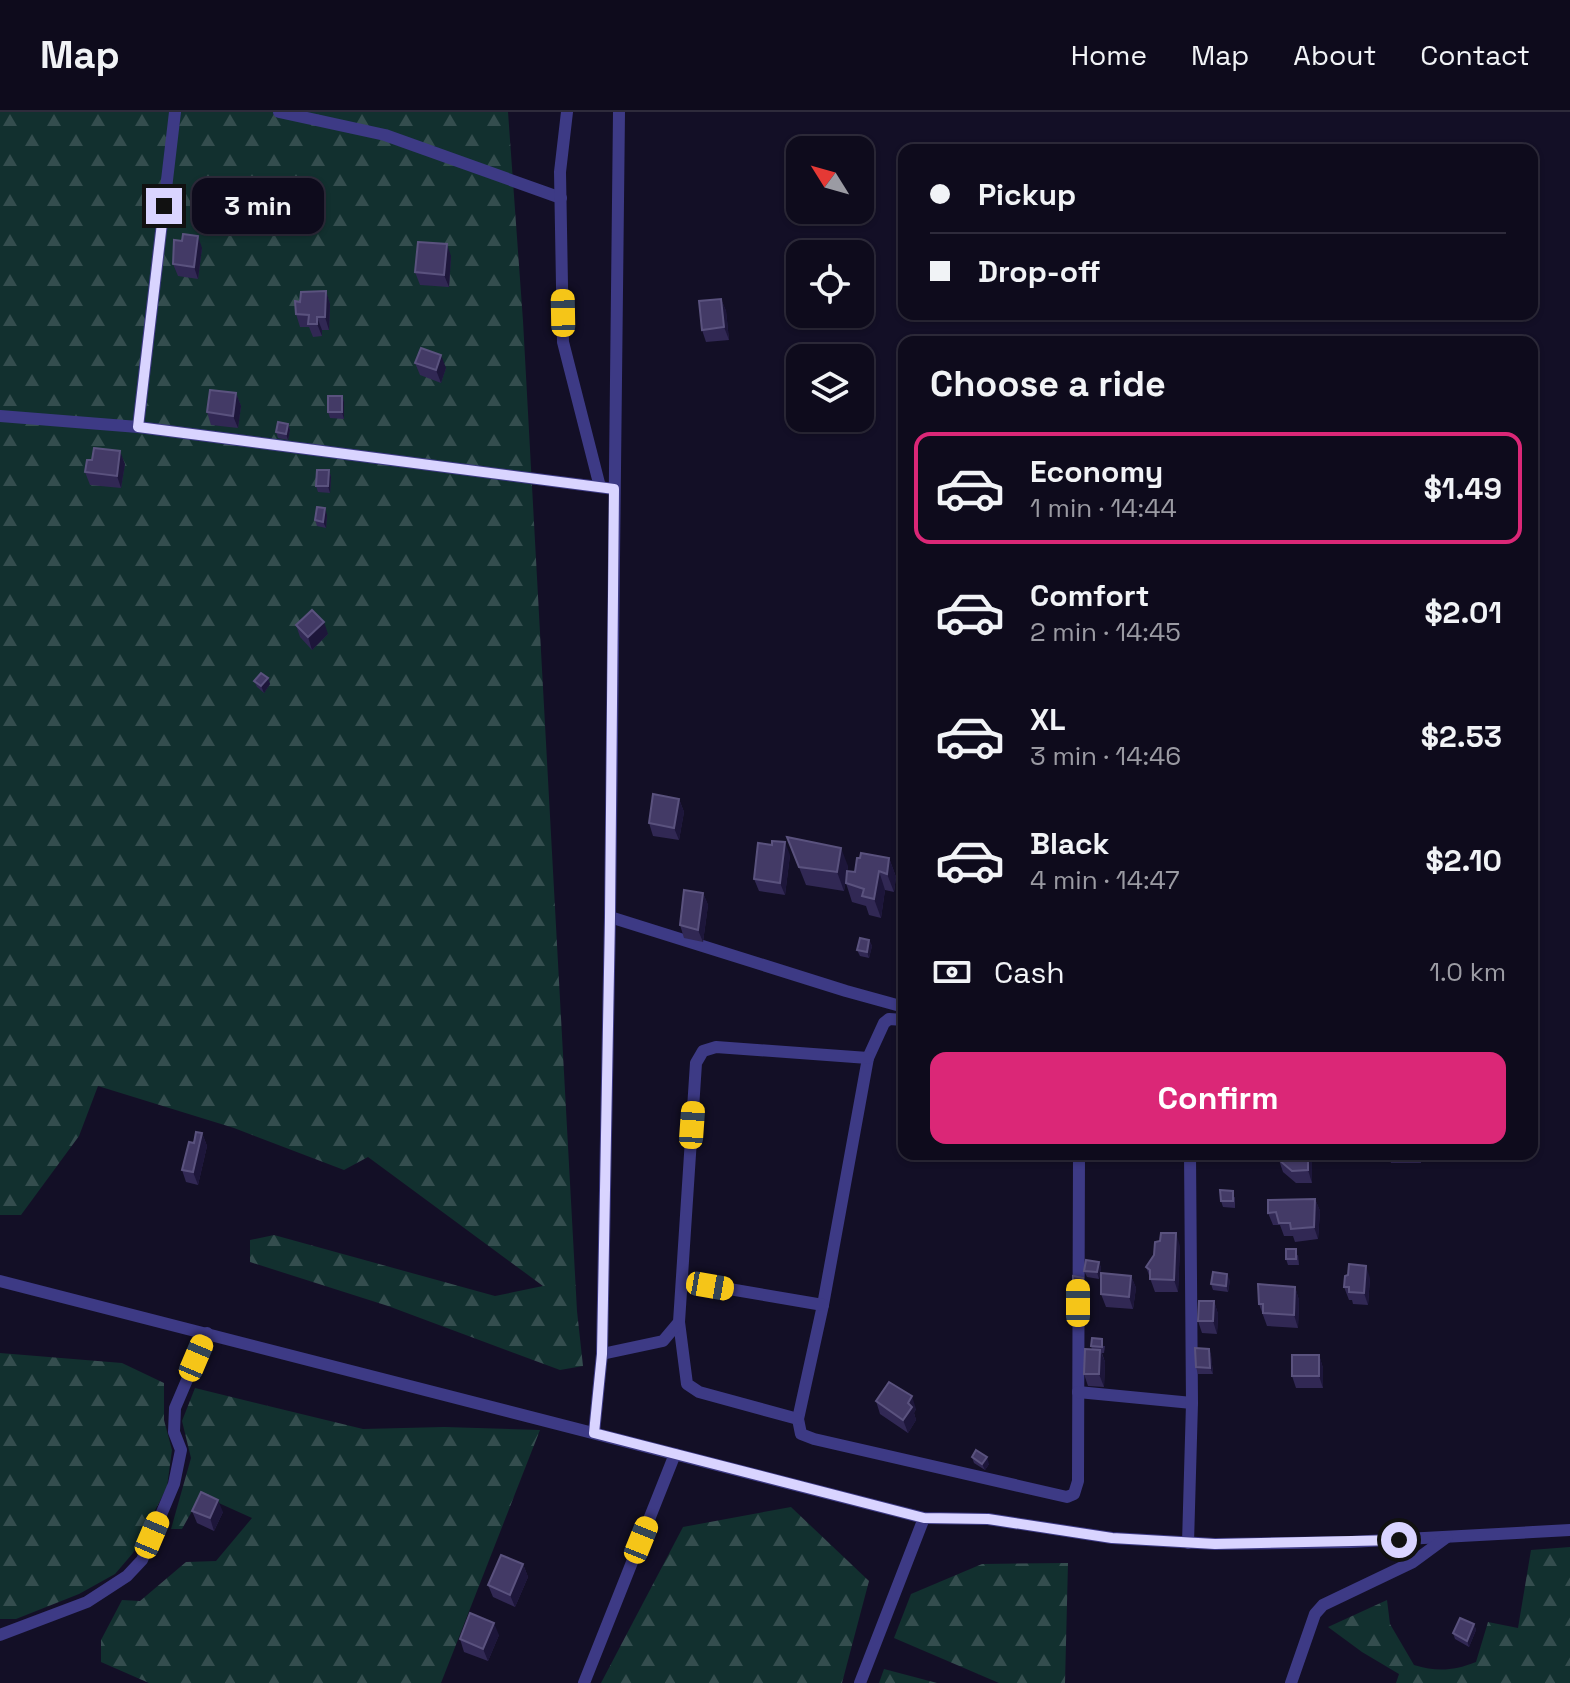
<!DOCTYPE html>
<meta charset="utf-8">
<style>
:root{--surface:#0e0b1c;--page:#1c1929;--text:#f1f3f6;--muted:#9b9ba3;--line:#2e2b3b;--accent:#db2777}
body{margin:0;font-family:"Space Grotesk",sans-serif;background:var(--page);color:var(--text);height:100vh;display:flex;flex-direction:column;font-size:30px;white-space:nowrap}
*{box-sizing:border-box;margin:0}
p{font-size:26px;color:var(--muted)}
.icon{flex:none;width:44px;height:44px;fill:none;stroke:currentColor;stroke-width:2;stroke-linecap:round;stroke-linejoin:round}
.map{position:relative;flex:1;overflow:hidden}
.panel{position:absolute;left:898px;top:224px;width:640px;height:824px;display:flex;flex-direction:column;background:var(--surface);border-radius:16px;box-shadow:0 2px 6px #0004,0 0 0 2px var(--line)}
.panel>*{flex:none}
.hud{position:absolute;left:898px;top:32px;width:640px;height:176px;border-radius:16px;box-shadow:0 2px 6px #0004,0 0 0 2px var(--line);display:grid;align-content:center;height:176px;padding:0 32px;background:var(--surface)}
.needle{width:52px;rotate:307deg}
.fabs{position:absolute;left:786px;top:24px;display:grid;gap:16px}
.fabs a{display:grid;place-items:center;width:88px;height:88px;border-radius:16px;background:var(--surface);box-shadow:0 2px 6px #0004,0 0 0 2px var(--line);font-size:40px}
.end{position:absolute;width:36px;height:36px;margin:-18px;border:10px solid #d9d4ff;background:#111;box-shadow:0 0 0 4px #111}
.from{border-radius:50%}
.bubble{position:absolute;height:56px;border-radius:16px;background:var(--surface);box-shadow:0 2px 6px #0004,0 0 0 2px var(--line);font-size:26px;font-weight:600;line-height:56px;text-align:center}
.car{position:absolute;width:24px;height:48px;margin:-24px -12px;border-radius:10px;box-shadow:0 0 6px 2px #0007;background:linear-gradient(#f5c518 24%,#345 0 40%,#f5c518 0 76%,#345 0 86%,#f5c518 0)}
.hud b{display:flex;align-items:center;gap:28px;height:76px;font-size:30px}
.hud b+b{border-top:2px solid var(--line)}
.hud i{width:20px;height:20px;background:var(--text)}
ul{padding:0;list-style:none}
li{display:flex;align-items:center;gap:24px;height:112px;margin:0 16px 12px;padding:0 16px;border:4px solid transparent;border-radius:16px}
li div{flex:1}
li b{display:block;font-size:30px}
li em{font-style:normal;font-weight:600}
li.current{border-color:var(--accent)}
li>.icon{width:72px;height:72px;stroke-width:1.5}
h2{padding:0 32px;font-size:36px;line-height:96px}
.pay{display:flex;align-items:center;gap:20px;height:88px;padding:0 32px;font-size:30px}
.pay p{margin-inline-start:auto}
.primary-button{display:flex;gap:16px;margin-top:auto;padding:16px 32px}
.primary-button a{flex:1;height:92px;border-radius:16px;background:var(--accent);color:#fff;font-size:32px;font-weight:600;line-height:92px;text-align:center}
header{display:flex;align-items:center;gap:48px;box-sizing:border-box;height:112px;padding:0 40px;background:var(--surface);border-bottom:2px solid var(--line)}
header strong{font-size:38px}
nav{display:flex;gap:44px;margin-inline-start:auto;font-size:28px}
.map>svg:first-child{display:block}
.forest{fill:url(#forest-firs)}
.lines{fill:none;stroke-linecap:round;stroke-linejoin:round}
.street{stroke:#3d3a85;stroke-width:12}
.wall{fill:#312854}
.shaded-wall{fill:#1d163a}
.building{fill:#433a66;stroke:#5a527e;stroke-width:2}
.route{stroke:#d9d4ff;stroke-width:10}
</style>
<header>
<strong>Map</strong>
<nav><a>Home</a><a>Map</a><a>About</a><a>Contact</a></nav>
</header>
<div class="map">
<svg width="1570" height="1571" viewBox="0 0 1570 1571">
<defs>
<pattern id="forest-firs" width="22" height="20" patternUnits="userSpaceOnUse" patternTransform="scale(2)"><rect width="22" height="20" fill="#12302f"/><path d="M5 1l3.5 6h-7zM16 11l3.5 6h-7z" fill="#344d4e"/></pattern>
</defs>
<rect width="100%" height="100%" fill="#130f26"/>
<g class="forest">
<polygon points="0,0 508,0 523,209 577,1199 583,1254 560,1258 388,1194 250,1150 250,1128 274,1123 495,1184 543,1174 368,1045 344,1058 234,1016 98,974 79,1024 21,1103 0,1103"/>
<polygon points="0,1241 122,1251 164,1271 164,1308 172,1338 167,1375 133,1441 115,1462 79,1482 16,1507 0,1507"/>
<polygon points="195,1276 363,1317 444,1315 540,1318 441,1571 149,1571 101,1550 101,1528 122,1488 140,1489 186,1450 216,1449 252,1406 201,1383 182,1417 171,1417 191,1346 182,1309"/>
<polygon points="791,1395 869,1469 842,1571 601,1571 683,1415"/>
<path d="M1570,1435V1571H1396L1399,1562L1362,1540L1328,1515L1387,1488L1390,1512L1414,1553C1437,1560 1453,1559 1476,1550L1488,1510L1518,1516L1531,1438Z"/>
<polygon points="1068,1451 1065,1571 999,1571 894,1526 911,1482 982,1452"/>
<polygon points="884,1557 937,1571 879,1571"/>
</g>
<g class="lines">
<g class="street">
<polyline points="279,0 385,23 561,86"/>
<polyline points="567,0 560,60 563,230 600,375"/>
<polyline points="0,304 138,315 614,377"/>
<polyline points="138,315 175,0"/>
<polyline points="610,805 846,879 904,895"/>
<polyline points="904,908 889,907 884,911 868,946 823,1193 798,1307 801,1322 814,1327 1067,1385 1074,1382 1078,1369 1079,1042"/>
<polyline points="0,1169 924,1406 988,1407 1112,1426 1215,1432 1350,1430 1570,1418"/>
<polyline points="682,1169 823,1193"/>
<polyline points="679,1210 687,1272 699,1280 798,1307"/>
<polyline points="602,1242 663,1229 679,1210 696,951 703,939 716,935 868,946"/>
<polyline points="1078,1280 1192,1291"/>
<polyline points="594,1321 602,1242 610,805 619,0"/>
<polyline points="1188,1431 1192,1291 1190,1042"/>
<polyline points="0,1523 87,1490 127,1464 142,1448 174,1372 181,1338 174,1320 175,1296 207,1221"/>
<polyline points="584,1571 675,1342"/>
<polyline points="860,1571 924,1406"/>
<polyline points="1291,1571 1315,1502 1323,1493 1413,1450 1447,1425"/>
</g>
</g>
<g class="wall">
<polygon points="202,136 198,167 178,164 173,152"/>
<polygon points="451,144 449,175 420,173 415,160"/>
<polygon points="326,179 330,192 329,218 322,218 322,224 313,225 309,215 300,215 296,202 300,190"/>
<polygon points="721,187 726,199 729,228 706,230 702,218"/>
<polygon points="415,251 446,256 441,271 420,263"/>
<polygon points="236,281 241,294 238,316 211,313 207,300"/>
<polygon points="342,284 344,290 344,307 330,306 328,300"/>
<polygon points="288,312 290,318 288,328 278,326 276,320"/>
<polygon points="125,352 121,376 90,373 85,360"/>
<polygon points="329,358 331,365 330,381 318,380 316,374"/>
<polygon points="327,403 326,416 317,414 315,408"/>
<polygon points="296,513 328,522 312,538 300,525"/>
<polygon points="268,566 270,572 264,581 257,575 254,569"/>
<polygon points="679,687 684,700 679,728 653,724 649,711"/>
<polygon points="787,725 848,754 844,779 806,773"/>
<polygon points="790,743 785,783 759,779 754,767"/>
<polygon points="889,746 896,765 894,780 885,778 881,806 869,803 866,794 852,790 846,771 855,760"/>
<polygon points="703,781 708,793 703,830 684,826 680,813"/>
<polygon points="869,828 872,834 869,846 860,844 857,838"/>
<polygon points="202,1021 207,1034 198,1073 186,1070 182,1058"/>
<polygon points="1280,1042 1311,1042 1312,1046 1312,1071 1296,1071 1283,1060 1279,1048 1281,1045"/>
<polygon points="1421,1042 1421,1051 1391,1051 1389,1044"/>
<polygon points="1235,1085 1235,1096 1223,1095 1221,1089"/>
<polygon points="1315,1087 1320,1099 1318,1127 1295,1130 1293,1124 1284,1124 1280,1113 1273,1113 1268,1101"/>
<polygon points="1180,1134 1178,1180 1155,1180 1146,1155"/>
<polygon points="1298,1143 1299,1153 1288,1153 1286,1147"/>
<polygon points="1099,1150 1101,1156 1099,1167 1087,1165 1084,1159"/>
<polygon points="1131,1164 1136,1176 1133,1197 1106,1195 1101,1182"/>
<polygon points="1083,1166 1086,1172 1084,1181 1075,1180 1073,1174"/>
<polygon points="1370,1166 1368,1193 1353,1192 1352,1188 1349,1188 1344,1175"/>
<polygon points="1230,1168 1228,1180 1213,1178 1211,1172"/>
<polygon points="1295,1175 1299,1188 1298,1216 1267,1214 1259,1192"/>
<polygon points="1214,1189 1218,1202 1217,1222 1202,1221 1198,1209"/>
<polygon points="1091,1234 1105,1234 1104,1241 1102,1241 1105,1250 1104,1275 1088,1274 1084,1262 1092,1238"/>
<polygon points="1209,1237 1211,1243 1213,1262 1198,1262 1196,1255"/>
<polygon points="1319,1243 1323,1256 1323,1276 1296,1276 1292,1264"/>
<polygon points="876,1289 916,1297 914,1301 916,1308 908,1321 880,1302"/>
<polygon points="972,1345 989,1352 985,1358 974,1351"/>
<polygon points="192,1399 223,1400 214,1419 197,1411"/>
<polygon points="523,1452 528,1465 515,1495 493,1485 488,1473"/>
<polygon points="1474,1512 1476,1518 1469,1535 1455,1527 1453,1521"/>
<polygon points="499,1523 488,1549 464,1540 460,1527"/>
</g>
<g class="shaded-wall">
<polygon points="198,124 202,136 198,167 194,155"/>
<polygon points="447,132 451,144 449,175 444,163"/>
<polygon points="326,179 330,192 329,218 325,205"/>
<polygon points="721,187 726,199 729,228 724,215"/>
<polygon points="317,205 322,218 322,224 317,212"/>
<polygon points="441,243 446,256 441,271 436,258"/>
<polygon points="236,281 241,294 238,316 233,304"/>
<polygon points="342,284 344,290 344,307 342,300"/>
<polygon points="288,312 290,318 288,328 286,322"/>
<polygon points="120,339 125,352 121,376 117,364"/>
<polygon points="329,358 331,365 330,381 328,374"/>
<polygon points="325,396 327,403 326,416 323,410"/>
<polygon points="324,510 328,522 312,538 308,525"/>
<polygon points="268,566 270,572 264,581 261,574"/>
<polygon points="679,687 684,700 679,728 674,716"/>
<polygon points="785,730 790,743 785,783 780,771"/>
<polygon points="841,736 848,754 844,779 837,760"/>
<polygon points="889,746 896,765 894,780 887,762"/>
<polygon points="879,759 885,778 881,806 874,787"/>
<polygon points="703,781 708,793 703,830 698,818"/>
<polygon points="869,828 872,834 869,846 867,840"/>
<polygon points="202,1021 207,1034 198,1073 193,1060"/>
<polygon points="1308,1042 1311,1042 1312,1046 1312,1071 1308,1058"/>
<polygon points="1315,1087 1320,1099 1318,1127 1314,1115"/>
<polygon points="1176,1121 1180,1134 1178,1180 1174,1168"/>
<polygon points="1099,1150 1101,1156 1099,1167 1097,1160"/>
<polygon points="1366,1154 1370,1166 1368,1193 1364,1181"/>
<polygon points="1227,1162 1230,1168 1228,1180 1226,1174"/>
<polygon points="1131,1164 1136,1176 1133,1197 1129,1185"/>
<polygon points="1083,1166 1086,1172 1084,1181 1082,1175"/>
<polygon points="1295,1175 1299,1188 1298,1216 1294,1203"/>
<polygon points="1214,1189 1218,1202 1217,1222 1213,1209"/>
<polygon points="1209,1237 1211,1243 1213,1262 1210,1256"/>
<polygon points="1100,1238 1105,1250 1104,1275 1099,1262"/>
<polygon points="1319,1243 1323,1256 1323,1276 1319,1264"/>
<polygon points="912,1284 916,1297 914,1301 916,1308 908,1321 903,1308 908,1291"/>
<polygon points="987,1345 989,1352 985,1358 982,1352"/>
<polygon points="218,1388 223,1400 214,1419 210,1406"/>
<polygon points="523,1452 528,1465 515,1495 510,1483"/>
<polygon points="494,1511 499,1523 488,1549 483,1537"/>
<polygon points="1474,1512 1476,1518 1469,1535 1467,1529"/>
</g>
<g class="building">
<polygon points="183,122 198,124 194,155 173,152 174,128 182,129"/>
<polygon points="418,130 447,132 444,163 415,160"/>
<polygon points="326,179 325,205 317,205 317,212 308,212 309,203 296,202 295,189 300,190 301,180"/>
<polygon points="721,187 724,215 702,218 699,189"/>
<polygon points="421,236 441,243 436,258 415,251"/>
<polygon points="210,278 236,281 233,304 207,300"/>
<rect x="328" y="284" width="14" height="16"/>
<polygon points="278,310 288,312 286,322 276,320"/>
<polygon points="94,336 120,339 117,364 85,360 87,348 92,348"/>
<polygon points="317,358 329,358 328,374 316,374"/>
<polygon points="317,395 325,396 323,410 315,408"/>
<polygon points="312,498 324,510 308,525 296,513"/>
<polygon points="261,561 268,566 261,574 254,569"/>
<polygon points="653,682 679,687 674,716 649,711"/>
<polygon points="787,725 841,736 837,760 799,755"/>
<polygon points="772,729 785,730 780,771 754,767 758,731 772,733"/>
<polygon points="861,741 889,746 887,762 879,759 874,787 862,784 864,777 846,771 847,759 855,760 857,746 860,746"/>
<polygon points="684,778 703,781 698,818 680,813"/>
<polygon points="860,826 869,828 867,840 857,838"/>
<polygon points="196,1020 202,1021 193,1060 182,1058 189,1030 194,1031"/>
<polygon points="1284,1042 1308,1042 1308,1058 1292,1059 1279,1048"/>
<polygon points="1389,1042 1418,1042 1418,1045 1389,1044"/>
<polygon points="1220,1078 1233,1079 1233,1089 1221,1089"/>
<polygon points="1315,1087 1314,1115 1291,1117 1290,1111 1279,1111 1276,1100 1268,1101 1268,1088"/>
<polygon points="1161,1121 1176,1121 1174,1168 1150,1167 1150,1158 1146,1155 1154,1143 1155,1130 1160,1129"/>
<rect x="1286" y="1137" width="10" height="10"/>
<polygon points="1086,1148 1099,1150 1097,1160 1084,1159"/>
<polygon points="1349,1152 1366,1154 1364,1181 1349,1180 1349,1175 1344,1175 1345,1164 1348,1163"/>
<polygon points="1213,1160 1227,1162 1226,1174 1211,1172"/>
<polygon points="1101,1161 1131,1164 1129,1185 1101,1182"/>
<polygon points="1073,1164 1083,1166 1082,1175 1073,1174"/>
<polygon points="1258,1172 1295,1175 1294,1203 1263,1201 1263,1192 1259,1192"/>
<polygon points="1199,1189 1214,1189 1213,1209 1198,1209"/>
<polygon points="1092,1226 1102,1227 1102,1235 1091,1234"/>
<polygon points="1195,1236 1209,1237 1210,1256 1196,1255"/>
<polygon points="1085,1237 1100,1238 1099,1262 1084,1262"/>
<rect x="1292" y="1243" width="27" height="21"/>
<polygon points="889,1270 912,1284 908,1291 912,1295 903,1308 876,1289"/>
<polygon points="976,1338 987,1345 982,1352 972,1345"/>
<polygon points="201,1380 218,1388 210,1406 192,1399"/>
<polygon points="501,1443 523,1452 510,1483 488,1473"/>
<polygon points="470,1501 494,1511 483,1537 460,1527"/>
<polygon points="1460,1506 1474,1512 1467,1529 1453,1521"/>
</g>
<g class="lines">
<polyline class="route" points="164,94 138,315 614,377 610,805 602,1242 594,1321 924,1406 988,1407 1112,1426 1215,1432 1399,1428"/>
</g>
</svg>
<div class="fabs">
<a><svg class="needle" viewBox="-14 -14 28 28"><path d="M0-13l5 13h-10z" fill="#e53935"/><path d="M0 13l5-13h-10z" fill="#9b9ba3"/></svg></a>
<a><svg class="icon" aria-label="locate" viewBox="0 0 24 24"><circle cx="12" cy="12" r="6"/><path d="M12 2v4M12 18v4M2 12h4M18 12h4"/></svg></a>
<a><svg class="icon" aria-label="layers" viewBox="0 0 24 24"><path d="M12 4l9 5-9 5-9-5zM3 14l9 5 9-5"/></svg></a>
</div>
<i class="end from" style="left:1399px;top:1428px"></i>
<i class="end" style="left:164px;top:94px"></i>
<div class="bubble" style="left:192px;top:66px;width:132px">3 min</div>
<i class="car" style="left:563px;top:201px;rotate:359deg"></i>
<i class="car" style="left:692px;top:1013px;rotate:4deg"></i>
<i class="car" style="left:710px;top:1174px;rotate:100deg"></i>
<i class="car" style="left:1078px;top:1191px;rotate:0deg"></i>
<i class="car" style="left:196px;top:1246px;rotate:23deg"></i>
<i class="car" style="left:152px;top:1423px;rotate:23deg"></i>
<i class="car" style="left:641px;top:1428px;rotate:22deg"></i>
<div class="hud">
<b><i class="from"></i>Pickup</b>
<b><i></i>Drop-off</b>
</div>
<section class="panel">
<h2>Choose a ride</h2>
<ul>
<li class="current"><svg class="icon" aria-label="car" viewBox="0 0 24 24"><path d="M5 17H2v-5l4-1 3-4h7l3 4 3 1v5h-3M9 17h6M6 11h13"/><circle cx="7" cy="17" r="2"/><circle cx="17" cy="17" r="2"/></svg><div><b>Economy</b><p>1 min · 14:44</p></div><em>$1.49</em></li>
<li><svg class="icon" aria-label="car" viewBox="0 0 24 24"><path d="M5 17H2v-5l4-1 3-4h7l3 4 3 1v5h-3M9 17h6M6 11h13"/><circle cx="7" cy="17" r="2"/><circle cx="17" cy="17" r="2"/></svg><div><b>Comfort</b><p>2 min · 14:45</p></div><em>$2.01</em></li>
<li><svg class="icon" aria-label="car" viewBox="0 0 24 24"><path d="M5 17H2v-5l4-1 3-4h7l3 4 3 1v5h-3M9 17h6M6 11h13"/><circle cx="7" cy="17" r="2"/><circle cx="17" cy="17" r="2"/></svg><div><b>XL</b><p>3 min · 14:46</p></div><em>$2.53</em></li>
<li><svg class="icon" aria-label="car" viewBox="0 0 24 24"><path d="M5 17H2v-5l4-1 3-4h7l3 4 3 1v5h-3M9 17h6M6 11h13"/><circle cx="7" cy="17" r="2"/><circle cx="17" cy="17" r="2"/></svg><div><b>Black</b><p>4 min · 14:47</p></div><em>$2.10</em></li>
</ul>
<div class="pay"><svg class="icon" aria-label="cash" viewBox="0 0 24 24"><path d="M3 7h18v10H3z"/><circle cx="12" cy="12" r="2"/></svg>Cash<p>1.0 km</p></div>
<div class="primary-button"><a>Confirm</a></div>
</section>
</div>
